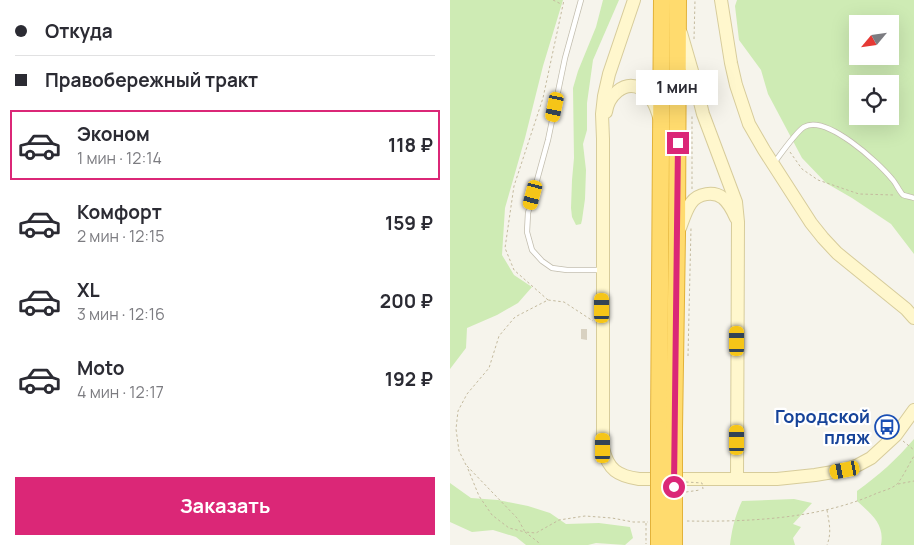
<!DOCTYPE html>
<html lang="ru">
<meta charset="utf-8">
<style>
:root{--surface:#fff;--page:#f7f7f7;--text:#2b2b33;--muted:#7c7c81;--line:#e1e1e2;--accent:#db2777}
body{margin:0;font-family:Manrope,sans-serif;background:var(--page);color:var(--text);height:100vh;display:flex;flex-direction:column;font-size:19px;white-space:nowrap}
*{box-sizing:border-box;margin:0}
p{font-size:16px;color:var(--muted)}
.icon{flex:none;width:28px;height:28px;fill:none;stroke:currentColor;stroke-width:2;stroke-linecap:round;stroke-linejoin:round}
.map{position:relative;flex:1;overflow:hidden}
.panel{display:flex;flex-direction:column;background:var(--surface);width:450px}
.panel>*{flex:none}
.top-card{display:grid;align-content:center;height:110px;padding:0 15px;background:var(--surface)}
.needle{width:32px;rotate:241deg}
.fabs{position:absolute;left:399px;top:15px;display:grid;gap:10px}
.fabs a{display:grid;place-items:center;width:50px;height:50px;border-radius:0px;background:var(--surface);box-shadow:0 5px 20px #0002;font-size:25px}
.end{position:absolute;width:22px;height:22px;margin:-11px;border:6px solid #db2777;background:#fff;box-shadow:0 0 0 2px #fff}
.from{border-radius:50%}
.bubble{position:absolute;height:35px;border-radius:0px;background:var(--surface);box-shadow:0 5px 20px #0002;font-size:16px;font-weight:700;line-height:35px;text-align:center}
.car{position:absolute;width:15px;height:30px;margin:-15px -8px;border-radius:6px;box-shadow:0 0 4px 1px #0007;background:linear-gradient(#f5c518 24%,#345 0 40%,#f5c518 0 76%,#345 0 86%,#f5c518 0)}
.top-card b{display:flex;align-items:center;gap:18px;height:48px;font-size:19px}
.top-card b+b{border-top:1px solid var(--line)}
.top-card i{width:12px;height:12px;background:var(--text)}
ul{padding:0;list-style:none}
li{display:flex;align-items:center;gap:15px;height:70px;margin:0 10px 8px;padding:0 5px;border:2px solid transparent;border-radius:0px}
li div{flex:1}
li b{display:block;font-size:19px}
li em{font-style:normal;font-weight:700}
li.active{border-color:var(--accent)}
li>.icon{width:45px;height:45px;stroke-width:1.5}
.button{display:flex;gap:10px;margin-top:auto;padding:10px 15px}
.button a{flex:1;height:58px;border-radius:0px;background:var(--accent);color:#fff;font-size:20px;font-weight:700;line-height:58px;text-align:center}
main{display:flex;flex:1;min-height:0}
.map>svg:first-child{display:block}
.green{fill:#ceebb4;fill-rule:evenodd}
.building{fill:#d8d1c1}
.lines{fill:none;stroke-linecap:round;stroke-linejoin:round}
.lane-casing{stroke:#c2bdae;stroke-width:6}
.secondary-casing{stroke:#d7cc9b;stroke-width:14}
.highway-casing{stroke:#e2b23a;stroke-width:18}
.path{stroke:#c4ba9e;stroke-width:1;stroke-dasharray:2.5 2.5;stroke-linecap:butt}
.lane{stroke:#fff;stroke-width:4.5}
.secondary{stroke:#fff7cd;stroke-width:12}
.highway{stroke:#ffdb6e;stroke-width:16}
.highway-bridge-casing{stroke:#e2b23a;stroke-width:18;stroke-linecap:butt}
.path-bridge{stroke:#c4ba9e;stroke-width:1;stroke-dasharray:2.5 2.5;stroke-linecap:butt}
.highway-bridge{stroke:#ffdb6e;stroke-width:16}
.route{stroke:#db2777;stroke-width:6}
.labels{text-anchor:middle;stroke-width:4.5;stroke-linejoin:round;paint-order:stroke}
.transit-label{font-size:18px;font-weight:bold;fill:#164399;stroke:#fff;text-anchor:end}
</style>
<main>
<section class="panel">
<div class="top-card">
<b><i class="from"></i>Откуда</b>
<b><i></i>Правобережный тракт</b>
</div>
<ul>
<li class="active"><svg class="icon" aria-label="car" viewBox="0 0 24 24"><path d="M5 17H2v-5l4-1 3-4h7l3 4 3 1v5h-3M9 17h6M6 11h13"/><circle cx="7" cy="17" r="2"/><circle cx="17" cy="17" r="2"/></svg><div><b>Эконом</b><p>1 мин · 12:14</p></div><em>118 ₽</em></li>
<li><svg class="icon" aria-label="car" viewBox="0 0 24 24"><path d="M5 17H2v-5l4-1 3-4h7l3 4 3 1v5h-3M9 17h6M6 11h13"/><circle cx="7" cy="17" r="2"/><circle cx="17" cy="17" r="2"/></svg><div><b>Комфорт</b><p>2 мин · 12:15</p></div><em>159 ₽</em></li>
<li><svg class="icon" aria-label="car" viewBox="0 0 24 24"><path d="M5 17H2v-5l4-1 3-4h7l3 4 3 1v5h-3M9 17h6M6 11h13"/><circle cx="7" cy="17" r="2"/><circle cx="17" cy="17" r="2"/></svg><div><b>XL</b><p>3 мин · 12:16</p></div><em>200 ₽</em></li>
<li><svg class="icon" aria-label="car" viewBox="0 0 24 24"><path d="M5 17H2v-5l4-1 3-4h7l3 4 3 1v5h-3M9 17h6M6 11h13"/><circle cx="7" cy="17" r="2"/><circle cx="17" cy="17" r="2"/></svg><div><b>Moto</b><p>4 мин · 12:17</p></div><em>192 ₽</em></li>
</ul>
<div class="button"><a>Заказать</a></div>
</section>
<div class="map">
<svg width="464" height="545" viewBox="0 0 464 545">
<rect width="100%" height="100%" fill="#f6f4ec"/>
<g class="green">
<polygon points="0,0 113,0 93,66 75,138 55,208 52,255 64,275 82,287 68,303 47,315 17,328 16,348 0,369"/>
<polygon points="153,0 169,0 143,60 137,103 137,130 133,144 136,170 135,199 132,220 131,224 126,225 122,217 121,208 122,180 124,158 123,88 128,71 146,27"/>
<path d="M287,0H464V254L441,224L402,198L376,183L352,158L318,94L311,70L289,40L285,6ZM408,24H440V56H408ZM408,84H440V116H408Z"/>
<path d="M464,439V545H431C435,524 421,514 407,501V491C428,476 447,459 464,439Z"/>
<polygon points="0,483 21,498 48,500 78,506 100,513 116,524 149,523 180,527 183,538 175,545 146,543 138,545 76,545 66,537 43,530 22,532 0,522"/>
<path d="M344,499L362,503L343,524L351,527L343,538L345,545H280C282,529 285,516 292,501Z"/>
</g>
<polygon class="building" points="131,329 137,329 137,340 131,339"/>
<g class="lines">
<g class="lane-casing">
<g id="lane">
<polyline points="131,0 115,58 98,140 78,213 77,232 82,250 92,261 102,268 117,270 151,270"/>
<path d="M324,163C330,155 346,132 354,127C376,114 428,162 442,179C446,183 449,191 453,195C456,196 461,197 464,198"/>
</g>
</g>
<g class="secondary-casing">
<g id="secondary">
<path d="M184,0L159,74L154,96L152,114L153,139V448C158,470 168,476 189,479H327L365,475L395,470L408,465L421,458L446,435L464,410"/>
<polyline points="271,0 281,63 286,85 299,124 314,150 361,223 373,238 387,253 456,309 464,318"/>
<polyline points="231,33 242,71 253,114 286,202 288,222 287,479"/>
<path d="M156,112C158,97 173,80 190,88C201,94 206,106 209,117"/>
<path d="M230,228C233,220 236,210 241,203C248,193 264,191 273,198C279,203 283,211 286,218"/>
</g>
</g>
<g class="highway-casing">
<g id="highway">
<polyline points="209,429 212,0"/>
<polyline points="224,429 227,235 228,0"/>
</g>
</g>
<g class="path">
<polyline points="103,0 111,4"/>
<polyline points="244,39 245,0"/>
<polyline points="340,152 352,169 368,180 409,194 444,195"/>
<polyline points="242,189 242,115"/>
<polyline points="98,300 64,270 55,248 64,186 93,98 114,0"/>
<polyline points="238,356 241,228"/>
<polyline points="453,441 464,450"/>
<polyline points="16,465 9,451 6,429 8,411 17,394 39,368 49,336 65,317 98,300 114,302 143,321"/>
<polyline points="17,466 68,519 75,532 86,533 109,520 135,516 162,518 183,522 198,522"/>
<polyline points="18,469 29,496 42,515 59,528 75,532 88,542 90,545"/>
<polyline points="448,484 464,481"/>
<polyline points="236,492 250,490"/>
<path d="M377,510C379,523 382,532 377,545"/>
<path d="M237,521C298,522 368,519 425,494C432,491 441,489 446,485C451,481 460,462 464,456"/>
<polyline points="196,523 196,544"/>
</g>
<use href="#lane" class="lane"/>
<use href="#secondary" class="secondary"/>
<use href="#highway" class="highway"/>
<g class="highway-bridge-casing">
<g id="highway-bridge">
<polyline points="209,545 209,429"/>
<polyline points="224,545 224,429"/>
</g>
</g>
<polyline class="path-bridge" points="236,482 252,483 253,489"/>
<use href="#highway-bridge" class="highway-bridge"/>
</g>
<g class="lines">
<polyline class="route" points="224,487 228,143"/>
</g>
<defs>
<g id="bus-ring" transform="scale(1.25)"><circle r="9.5" fill="#fff" stroke="#1a4fb4" stroke-width="1.5"/><path d="M-5-6H5V4H4V6H2V4H-2V6H-4V4H-5ZM-3.5-4V0h7V-4ZM-3.5 1.2v1.5H-2V1.2ZM2 1.2v1.5H3.5V1.2Z" fill="#1a4fb4"/></g>
</defs>
<g fill-rule="evenodd">
<use href="#bus-ring" x="437" y="427"/>
</g>
<g class="labels">
<g class="transit-label">
<text x="420" y="423">Городской<tspan x="420" dy="21">пляж</tspan></text>
</g>
</g>
</svg>
<div class="fabs">
<a><svg class="needle" viewBox="-14 -14 28 28"><path d="M0-13l5 13h-10z" fill="#e53935"/><path d="M0 13l5-13h-10z" fill="#7c7c81"/></svg></a>
<a><svg class="icon" aria-label="locate" viewBox="0 0 24 24"><circle cx="12" cy="12" r="6"/><path d="M12 2v4M12 18v4M2 12h4M18 12h4"/></svg></a>
</div>
<i class="end from" style="left:224px;top:487px"></i>
<i class="end" style="left:228px;top:143px"></i>
<div class="bubble" style="left:186px;top:70px;width:82px">1 мин</div>
<i class="car" style="left:105px;top:107px;rotate:192deg"></i>
<i class="car" style="left:83px;top:195px;rotate:195deg"></i>
<i class="car" style="left:152px;top:308px;rotate:0deg"></i>
<i class="car" style="left:287px;top:341px;rotate:0deg"></i>
<i class="car" style="left:287px;top:440px;rotate:0deg"></i>
<i class="car" style="left:153px;top:448px;rotate:0deg"></i>
<i class="car" style="left:395px;top:470px;rotate:259deg"></i>
</div>
</main>
